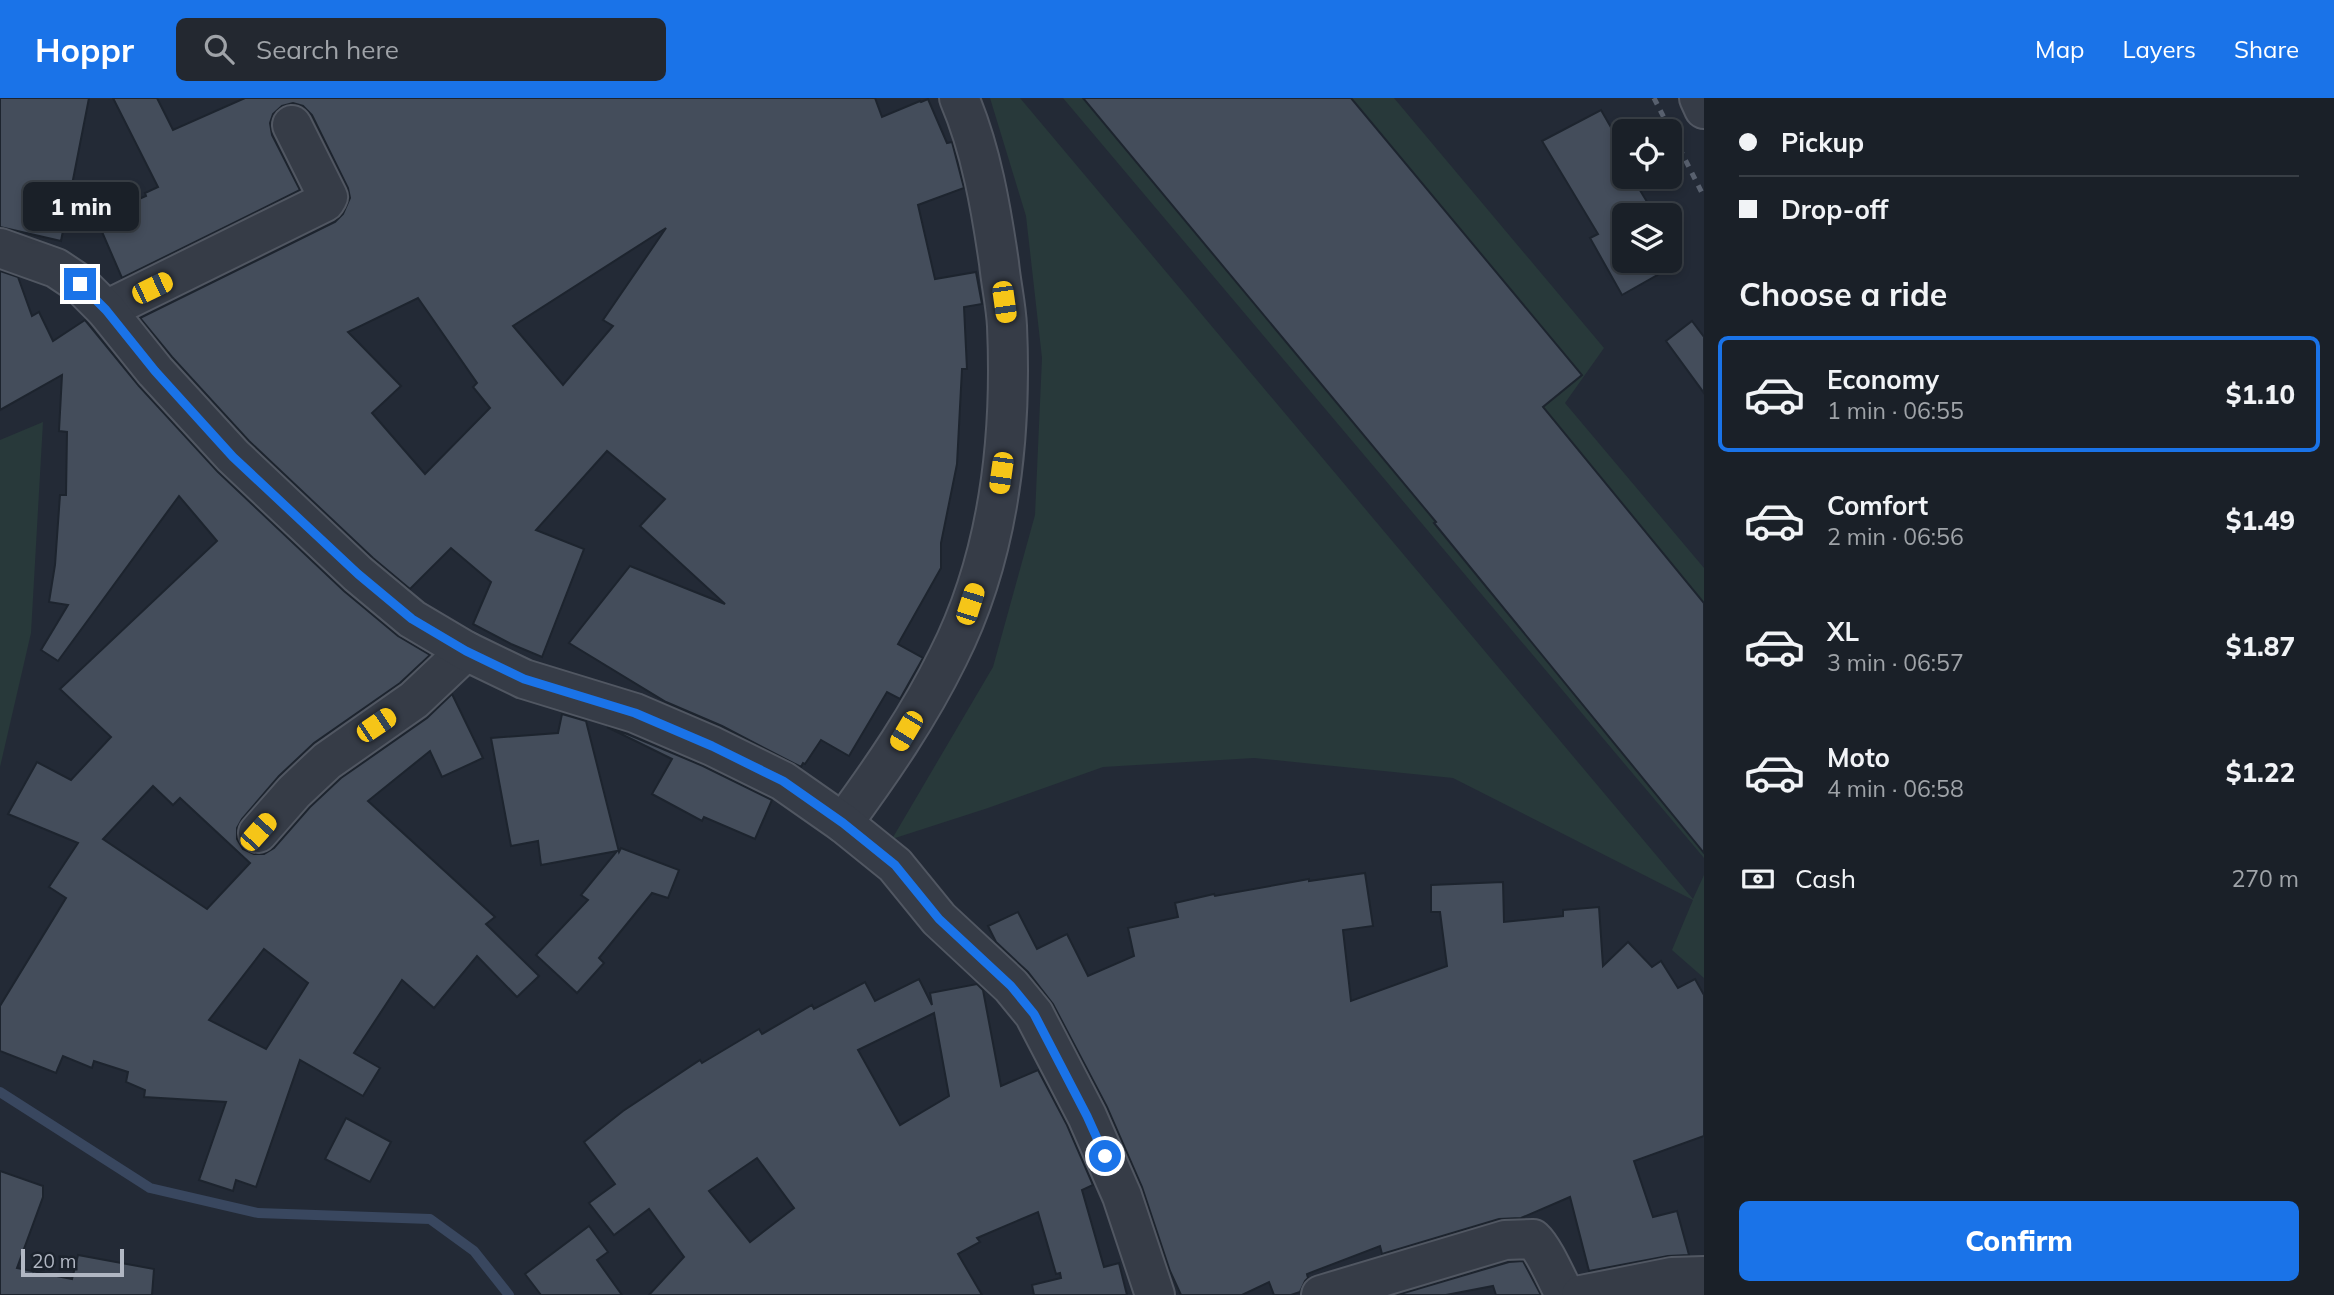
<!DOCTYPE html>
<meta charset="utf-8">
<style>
:root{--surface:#1a2028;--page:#232830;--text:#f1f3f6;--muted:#9fa3a8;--line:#383e45;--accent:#1a73e8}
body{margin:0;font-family:Mulish,sans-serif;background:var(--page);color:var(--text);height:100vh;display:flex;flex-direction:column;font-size:26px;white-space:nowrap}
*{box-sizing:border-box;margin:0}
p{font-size:23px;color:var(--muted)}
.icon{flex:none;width:38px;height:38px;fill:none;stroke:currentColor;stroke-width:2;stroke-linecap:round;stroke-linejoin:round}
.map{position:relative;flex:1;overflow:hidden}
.sheet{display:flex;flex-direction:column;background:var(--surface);width:630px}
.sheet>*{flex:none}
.guide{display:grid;align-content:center;height:154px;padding:0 35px;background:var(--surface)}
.tools{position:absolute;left:1612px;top:21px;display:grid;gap:14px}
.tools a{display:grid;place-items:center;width:70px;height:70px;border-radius:10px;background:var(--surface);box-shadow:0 4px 10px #0003,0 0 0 2px var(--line);font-size:35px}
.scale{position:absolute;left:21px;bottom:18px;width:103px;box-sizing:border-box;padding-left:7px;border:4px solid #b1b7c3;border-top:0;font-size:19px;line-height:24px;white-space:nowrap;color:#b1b7c3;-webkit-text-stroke:5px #1b222c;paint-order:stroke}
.end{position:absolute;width:32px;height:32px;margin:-16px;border:9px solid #1a73e8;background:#fff;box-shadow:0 0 0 4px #fff}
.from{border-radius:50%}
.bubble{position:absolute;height:49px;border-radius:10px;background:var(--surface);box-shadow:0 4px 10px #0003,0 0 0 2px var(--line);font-size:23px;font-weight:800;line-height:49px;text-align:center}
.car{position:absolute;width:21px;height:42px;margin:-21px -10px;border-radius:9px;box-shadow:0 0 5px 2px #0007;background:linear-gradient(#f5c518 24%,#345 0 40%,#f5c518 0 76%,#345 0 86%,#f5c518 0)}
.guide b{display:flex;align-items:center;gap:24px;height:66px;font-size:26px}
.guide b+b{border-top:2px solid var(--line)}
.guide i{width:18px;height:18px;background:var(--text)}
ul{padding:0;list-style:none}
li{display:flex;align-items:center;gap:21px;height:116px;margin:0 14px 10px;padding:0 21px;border:4px solid transparent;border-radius:10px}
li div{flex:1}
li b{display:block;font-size:26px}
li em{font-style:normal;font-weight:800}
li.active{border-color:var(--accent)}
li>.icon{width:63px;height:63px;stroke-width:1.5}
h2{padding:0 35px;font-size:32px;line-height:84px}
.pay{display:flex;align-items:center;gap:18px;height:77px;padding:0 35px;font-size:26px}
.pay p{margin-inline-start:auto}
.button{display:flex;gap:14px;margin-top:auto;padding:14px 35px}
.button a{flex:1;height:80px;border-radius:10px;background:var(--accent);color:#fff;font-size:28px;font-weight:800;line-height:80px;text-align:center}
header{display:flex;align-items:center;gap:42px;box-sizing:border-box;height:98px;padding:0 35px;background:var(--accent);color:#fff}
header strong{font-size:33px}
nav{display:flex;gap:38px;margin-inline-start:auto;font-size:24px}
.search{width:490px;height:63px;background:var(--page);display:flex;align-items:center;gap:18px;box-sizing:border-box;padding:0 24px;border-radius:10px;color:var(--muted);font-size:26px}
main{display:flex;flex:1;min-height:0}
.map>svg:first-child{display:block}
.green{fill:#28393a}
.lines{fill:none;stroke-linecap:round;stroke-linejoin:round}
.stream{stroke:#39475f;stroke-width:10}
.building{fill:#444d5b;stroke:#1d242e;stroke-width:2;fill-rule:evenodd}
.minor-casing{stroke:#515762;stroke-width:42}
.tertiary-casing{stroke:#515762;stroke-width:42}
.minor{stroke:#363c47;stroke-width:38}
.tertiary{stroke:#363c47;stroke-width:38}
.rail{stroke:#58606e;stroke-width:5;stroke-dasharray:7 7;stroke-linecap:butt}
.route{stroke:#1a73e8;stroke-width:9}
</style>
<header>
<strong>Hoppr</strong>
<div class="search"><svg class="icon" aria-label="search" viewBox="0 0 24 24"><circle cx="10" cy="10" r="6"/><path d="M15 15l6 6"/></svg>Search here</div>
<nav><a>Map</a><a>Layers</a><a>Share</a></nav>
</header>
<main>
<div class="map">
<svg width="1704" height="1197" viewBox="0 0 1704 1197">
<rect width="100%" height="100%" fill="#232a36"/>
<g class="green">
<polygon points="990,0 1020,0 1693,801 1704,777 1704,880 1672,852 1693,802 1453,680 1254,660 1103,669 988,710 892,741 993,569 1035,417 1042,260 1026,118"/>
<polygon points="1063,0 1394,0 1604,250 1565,305 1704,470 1704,760"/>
<polygon points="43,324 31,535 0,669 0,342"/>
</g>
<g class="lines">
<polyline class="stream" points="0,994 150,1090 258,1115 430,1121 474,1153 509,1197"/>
</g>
<g class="building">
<polygon points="0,0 89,0 61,143 0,129"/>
<path d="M113,0H157L173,32L245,0H875L882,19L920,3L921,4L928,1L947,45L952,44L964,90L918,107L935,181L976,174L982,206L964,209L967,271H962L957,366L941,445V470L898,546L923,560L900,601L887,594L849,658L821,642L805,666L803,665L801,669L722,628L666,604L569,545L630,468L725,506L640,428L665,401L607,353L536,432L584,451L542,559L511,546L473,526L491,484L451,450L410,491L373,460L249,343L172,259L140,220L335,124L343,116L350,100L348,90L312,17L303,8L293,5L282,8L273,16L270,25L272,37L300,92L122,180L96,120L146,98L145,95L158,89ZM666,130L603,222L613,228L563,287L513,228ZM418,200L477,285L473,289L490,310L425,376L372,315L401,288L348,234Z"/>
<polygon points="1083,0 1351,0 1582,277 1543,309 1704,505 1704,755 1434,425 1436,424"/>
<polygon points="1601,12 1624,52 1624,79 1632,79 1655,117 1624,117 1624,163 1670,163 1670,142 1682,163 1622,197 1590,140 1598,136 1542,43"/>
<path d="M0,173L18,179L32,218L39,214L53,243L85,222L139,288L218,374L344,493L398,538L430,557L400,585L314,645L279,678L242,721L237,730V741L243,751L254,756H264L274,750L310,709L341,680L427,620L452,596L483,660L442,679L430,653L368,703L495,819L486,826L539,878L517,899L477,858L434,910L402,882L354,955L380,970L363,998L300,962L256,1089L236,1082L233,1093L199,1082L226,1004L144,999L145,992L126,984L128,974L94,963L92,970L63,958L56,975L0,953V908L66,800L49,789L78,745L8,716L37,664L71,682L111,639L60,591L217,443L179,398L58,563L41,552L68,507L49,504L55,467L60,397H66L67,334L59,333L62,277L0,312ZM153,688L173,707L180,700L250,765L207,811L103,741ZM264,851L308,885L266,951L209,922Z"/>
<polygon points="1692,223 1704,239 1704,295 1666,243"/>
<polygon points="562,616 586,623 619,754 621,750 679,772 668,800 652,795 599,860 604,865 577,895 536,857 588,802 581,797 617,753 541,767 538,743 511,748 491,640 558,635"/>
<polygon points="607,629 627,636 703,668 772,702 755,741 704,719 702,723 652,696 672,661"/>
<polygon points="1365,775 1373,828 1343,832 1351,903 1447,868 1440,814 1431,814 1431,787 1503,784 1504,824 1563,818 1563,812 1599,809 1603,868 1628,844 1652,869 1661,863 1678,890 1695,881 1704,897 1704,1038 1634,1063 1653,1119 1677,1113 1689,1157 1668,1158 1589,1173 1570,1099 1521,1120 1499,1121 1382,1156 1380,1148 1307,1176 1308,1180 1305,1183 1300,1194 1291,1197 1274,1197 1269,1184 1242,1197 1181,1197 1170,1173 1142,1089 1107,1009 1053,906 1028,874 996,844 988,828 1018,814 1037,851 1067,836 1088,878 1134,858 1128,830 1178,819 1175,805 1214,796 1215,798 1309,781 1309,783"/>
<path d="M919,881L932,907L930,895L977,886L983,892L1001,988L1038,972L1067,1027L1093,1087L1082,1092L1104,1169L1119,1165L1127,1197H1034L1032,1187L1061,1180L1060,1175L1056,1176L1038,1114L977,1140L980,1144L958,1156L982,1197H649L684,1159L649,1111L614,1137L589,1105L615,1086L584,1044L623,1013L700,962L702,965L759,931L762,936L812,907L814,911L865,884L875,903ZM934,915L949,998L900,1027L858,952ZM757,1060L794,1110L750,1144L709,1093Z"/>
<polygon points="346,1020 391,1044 370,1084 325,1061"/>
<polygon points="0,1073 43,1088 43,1099 17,1170 72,1181 78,1157 154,1171 152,1197 0,1197"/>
<polygon points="589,1128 608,1154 597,1162 622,1197 541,1197 525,1176"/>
<polygon points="1523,1163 1541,1197 1496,1197 1493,1188 1446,1197 1397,1197 1509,1164"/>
</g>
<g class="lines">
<g class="minor-casing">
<g id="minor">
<polyline points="1699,0 1704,11"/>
<polyline points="106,212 325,104 328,99 292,27"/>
<path d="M843,725C882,672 919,618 948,559C999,458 1012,340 1007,228C1006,207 1001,186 999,165C991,110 981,51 959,0"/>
<polyline points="258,735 294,694 327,663 414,602 466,553"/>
<path d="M1321,1197L1505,1142L1533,1141C1544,1151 1557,1182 1565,1197"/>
<polyline points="1581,1197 1672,1179 1704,1178"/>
</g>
</g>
<g class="tertiary-casing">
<polyline id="tertiary" points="0,150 56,170 80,186 106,212 155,273 233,358 358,476 412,521 466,553 524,581 635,615 712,648 783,683 843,725 895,767 939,821 1011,888 1034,916 1087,1018 1122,1098 1155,1197"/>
</g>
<use href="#minor" class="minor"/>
<use href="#tertiary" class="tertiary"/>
<polyline class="rail" points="1654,0 1704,99"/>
</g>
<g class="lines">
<polyline class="route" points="80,186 106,212 155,273 233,359 358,476 412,521 466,553 524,581 635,615 712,648 783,683 843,725 895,767 939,821 1011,888 1034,916 1087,1018 1105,1058"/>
</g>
</svg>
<div class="tools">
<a><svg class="icon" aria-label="locate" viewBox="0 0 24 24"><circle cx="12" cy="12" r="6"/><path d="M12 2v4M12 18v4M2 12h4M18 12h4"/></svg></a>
<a><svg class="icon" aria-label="layers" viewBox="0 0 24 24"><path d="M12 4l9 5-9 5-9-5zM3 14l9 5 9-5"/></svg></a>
</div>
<div class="scale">20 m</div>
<i class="end from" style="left:1105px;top:1058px"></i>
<i class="end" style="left:80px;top:186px"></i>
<div class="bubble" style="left:23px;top:84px;width:116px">1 min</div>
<i class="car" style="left:152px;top:190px;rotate:64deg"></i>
<i class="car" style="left:1004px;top:204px;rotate:172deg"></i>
<i class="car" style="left:1001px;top:375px;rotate:188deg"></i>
<i class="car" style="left:970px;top:506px;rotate:18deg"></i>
<i class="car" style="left:376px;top:627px;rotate:56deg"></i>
<i class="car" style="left:906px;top:633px;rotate:211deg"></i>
<i class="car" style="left:258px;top:734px;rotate:42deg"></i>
</div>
<section class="sheet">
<div class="guide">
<b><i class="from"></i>Pickup</b>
<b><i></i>Drop-off</b>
</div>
<h2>Choose a ride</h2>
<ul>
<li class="active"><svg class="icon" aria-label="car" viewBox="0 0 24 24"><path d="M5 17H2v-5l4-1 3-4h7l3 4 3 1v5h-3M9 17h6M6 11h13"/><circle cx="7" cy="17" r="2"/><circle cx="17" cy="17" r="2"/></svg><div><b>Economy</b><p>1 min · 06:55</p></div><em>$1.10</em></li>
<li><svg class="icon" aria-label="car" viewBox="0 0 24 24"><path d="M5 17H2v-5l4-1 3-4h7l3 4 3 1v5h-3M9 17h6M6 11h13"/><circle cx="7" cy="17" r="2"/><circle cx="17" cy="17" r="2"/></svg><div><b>Comfort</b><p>2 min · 06:56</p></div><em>$1.49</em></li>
<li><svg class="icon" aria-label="car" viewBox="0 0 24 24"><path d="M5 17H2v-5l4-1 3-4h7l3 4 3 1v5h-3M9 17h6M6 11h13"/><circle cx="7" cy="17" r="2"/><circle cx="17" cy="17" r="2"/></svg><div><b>XL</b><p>3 min · 06:57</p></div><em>$1.87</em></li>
<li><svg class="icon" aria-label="car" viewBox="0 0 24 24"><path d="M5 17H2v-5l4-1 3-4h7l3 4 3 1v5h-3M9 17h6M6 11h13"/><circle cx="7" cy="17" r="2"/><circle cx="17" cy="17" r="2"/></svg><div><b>Moto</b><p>4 min · 06:58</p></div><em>$1.22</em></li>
</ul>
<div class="pay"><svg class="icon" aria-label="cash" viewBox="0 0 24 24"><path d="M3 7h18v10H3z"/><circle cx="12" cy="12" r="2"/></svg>Cash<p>270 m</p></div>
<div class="button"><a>Confirm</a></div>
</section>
</main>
